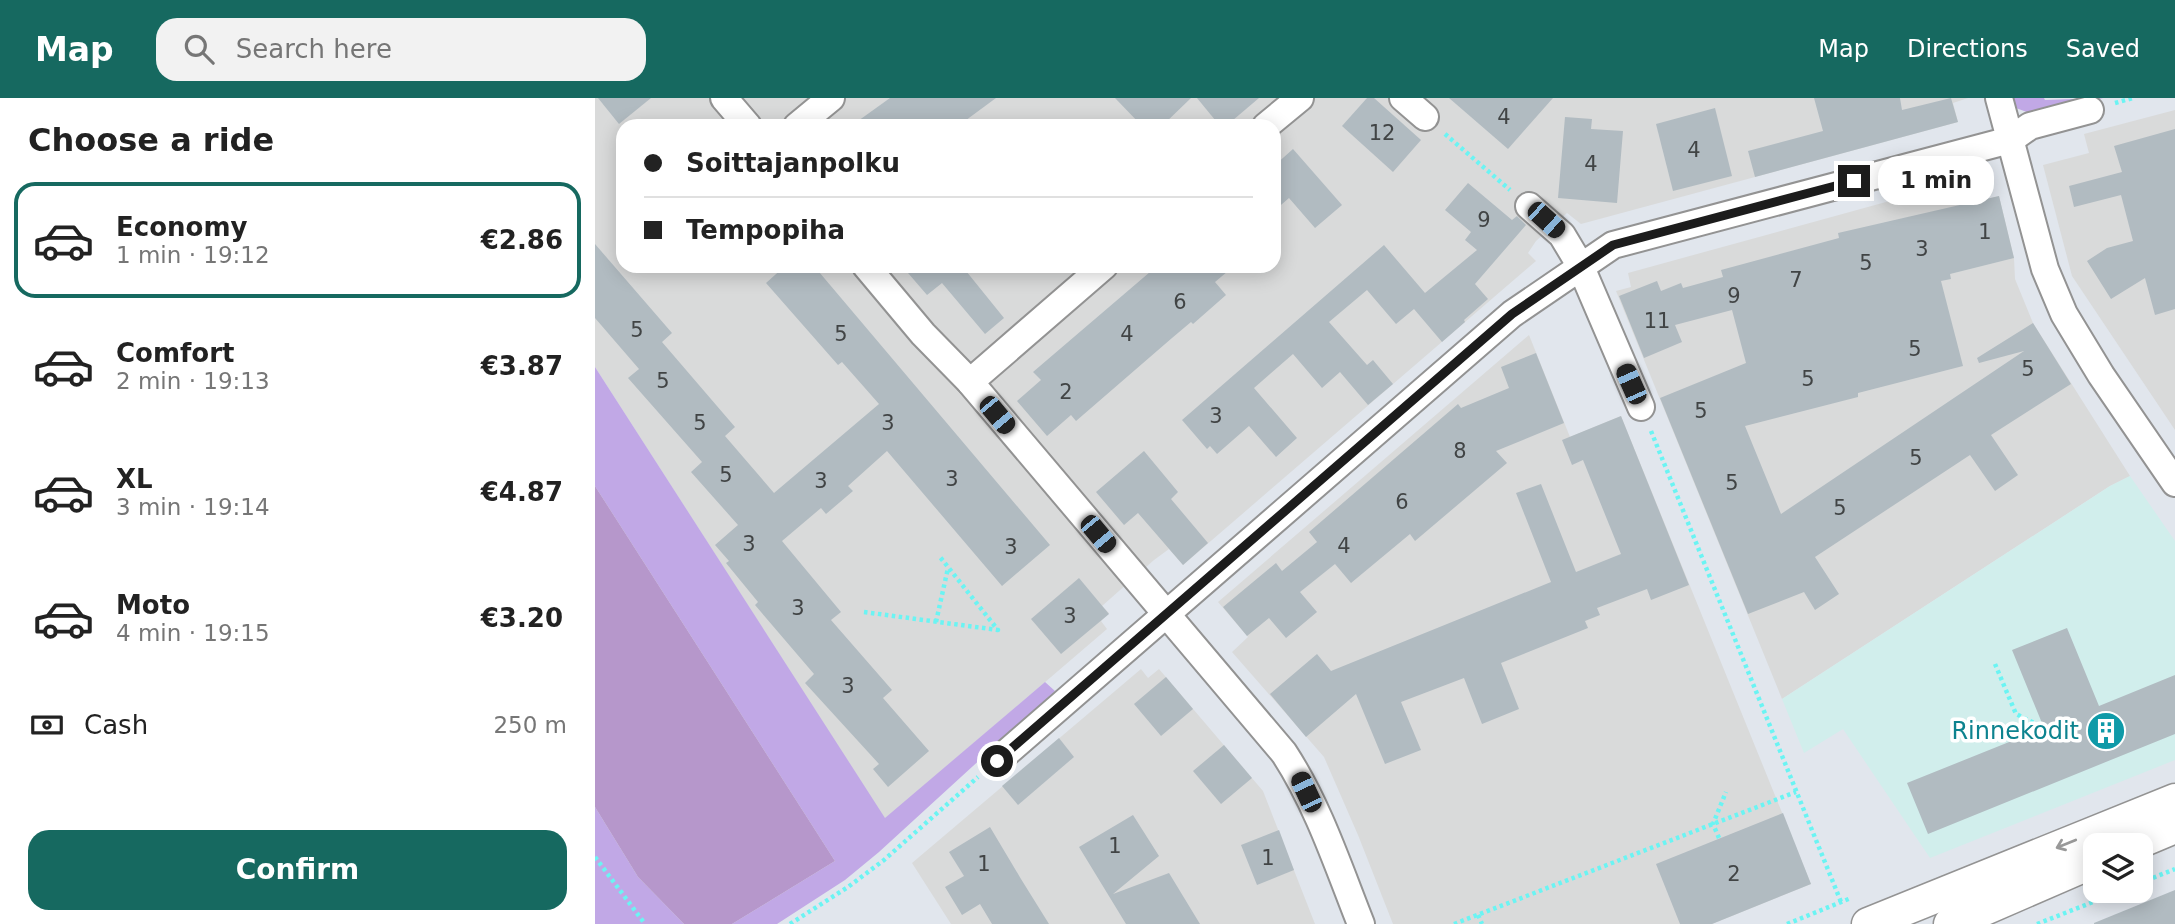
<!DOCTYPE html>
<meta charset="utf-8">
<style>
:root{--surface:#fff;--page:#f2f2f2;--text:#222;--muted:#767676;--line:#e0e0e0;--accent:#166960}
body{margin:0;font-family:"DejaVu Sans",sans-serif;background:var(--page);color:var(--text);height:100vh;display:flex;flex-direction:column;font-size:26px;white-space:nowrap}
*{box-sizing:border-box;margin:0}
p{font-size:23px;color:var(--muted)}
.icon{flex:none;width:38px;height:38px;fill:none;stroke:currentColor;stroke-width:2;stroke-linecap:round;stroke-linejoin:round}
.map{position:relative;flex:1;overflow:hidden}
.details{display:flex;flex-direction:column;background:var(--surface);width:595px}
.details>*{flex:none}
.banner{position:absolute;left:21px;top:21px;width:665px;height:154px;border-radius:21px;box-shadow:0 4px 18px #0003;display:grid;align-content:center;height:154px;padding:0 28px;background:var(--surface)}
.fabs{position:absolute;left:1488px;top:735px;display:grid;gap:14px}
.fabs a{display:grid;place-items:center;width:70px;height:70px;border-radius:14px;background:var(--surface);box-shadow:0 4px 18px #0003;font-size:35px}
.end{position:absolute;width:32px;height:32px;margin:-16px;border:9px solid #1c1c1c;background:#fff;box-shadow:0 0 0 4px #fff}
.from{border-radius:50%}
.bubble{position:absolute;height:49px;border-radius:21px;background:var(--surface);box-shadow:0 4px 18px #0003;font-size:23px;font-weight:800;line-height:49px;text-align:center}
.car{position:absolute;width:21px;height:42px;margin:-21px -10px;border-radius:9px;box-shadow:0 0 5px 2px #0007;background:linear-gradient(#222 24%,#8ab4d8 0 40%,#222 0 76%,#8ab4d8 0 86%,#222 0)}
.banner b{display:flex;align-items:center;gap:24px;height:66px;font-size:26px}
.banner b+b{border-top:2px solid var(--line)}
.banner i{width:18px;height:18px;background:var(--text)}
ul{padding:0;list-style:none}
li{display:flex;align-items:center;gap:21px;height:116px;margin:0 14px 10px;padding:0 14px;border:4px solid transparent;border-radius:21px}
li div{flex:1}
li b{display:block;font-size:26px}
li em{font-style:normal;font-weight:800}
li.current{border-color:var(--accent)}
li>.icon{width:63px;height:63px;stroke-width:1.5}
h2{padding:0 28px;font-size:32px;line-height:84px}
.pay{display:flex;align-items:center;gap:18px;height:77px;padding:0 28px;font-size:26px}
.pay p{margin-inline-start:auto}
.cta{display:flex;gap:14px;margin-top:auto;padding:14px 28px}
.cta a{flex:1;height:80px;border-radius:21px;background:var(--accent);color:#fff;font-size:28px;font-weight:800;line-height:80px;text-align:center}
header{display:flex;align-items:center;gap:42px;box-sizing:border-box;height:98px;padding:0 35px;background:var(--accent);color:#fff}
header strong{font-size:33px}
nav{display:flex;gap:38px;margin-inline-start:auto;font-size:24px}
.search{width:490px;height:63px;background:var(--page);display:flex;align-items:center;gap:18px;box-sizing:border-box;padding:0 24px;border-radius:21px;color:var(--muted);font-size:26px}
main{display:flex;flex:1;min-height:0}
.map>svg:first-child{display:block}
.residential{fill:#d9dada;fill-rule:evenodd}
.commercial{fill:#d1eeec}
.grass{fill:#c1a8e6}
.forest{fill:#b697cb}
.building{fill:#b1bbc1}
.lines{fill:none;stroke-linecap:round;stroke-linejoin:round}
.minor-casing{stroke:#939393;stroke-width:30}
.tertiary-casing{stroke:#939393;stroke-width:35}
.path{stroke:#6bf4f3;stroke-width:4.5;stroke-dasharray:3.5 3.5;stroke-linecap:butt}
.minor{stroke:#fff;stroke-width:26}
.tertiary{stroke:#fff;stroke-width:32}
.oneway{stroke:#999}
.route{stroke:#1c1c1c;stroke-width:9}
.labels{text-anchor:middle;stroke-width:7;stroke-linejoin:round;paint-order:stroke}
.number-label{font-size:21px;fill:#414445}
.culture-label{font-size:24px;fill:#0d838f;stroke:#fff;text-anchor:end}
</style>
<header>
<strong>Map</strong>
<div class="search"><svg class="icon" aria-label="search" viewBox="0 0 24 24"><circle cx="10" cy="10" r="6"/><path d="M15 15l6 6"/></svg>Search here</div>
<nav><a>Map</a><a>Directions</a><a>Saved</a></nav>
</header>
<main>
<section class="details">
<h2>Choose a ride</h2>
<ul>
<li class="current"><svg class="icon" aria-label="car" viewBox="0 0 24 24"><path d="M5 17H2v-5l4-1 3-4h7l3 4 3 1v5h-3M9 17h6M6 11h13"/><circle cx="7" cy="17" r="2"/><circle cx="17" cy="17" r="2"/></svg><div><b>Economy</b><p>1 min · 19:12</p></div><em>€2.86</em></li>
<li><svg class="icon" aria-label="car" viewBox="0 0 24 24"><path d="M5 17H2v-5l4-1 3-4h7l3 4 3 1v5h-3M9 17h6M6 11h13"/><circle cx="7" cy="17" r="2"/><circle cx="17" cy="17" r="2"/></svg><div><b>Comfort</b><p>2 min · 19:13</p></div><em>€3.87</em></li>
<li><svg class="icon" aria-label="car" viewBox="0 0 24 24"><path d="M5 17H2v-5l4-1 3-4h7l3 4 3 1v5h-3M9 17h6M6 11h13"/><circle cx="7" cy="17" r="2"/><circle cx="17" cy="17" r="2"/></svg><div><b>XL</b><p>3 min · 19:14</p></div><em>€4.87</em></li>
<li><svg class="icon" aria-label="car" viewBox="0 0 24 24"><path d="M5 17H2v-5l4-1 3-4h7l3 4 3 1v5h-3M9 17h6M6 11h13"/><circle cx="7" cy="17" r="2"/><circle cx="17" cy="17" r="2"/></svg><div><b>Moto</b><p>4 min · 19:15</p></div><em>€3.20</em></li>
</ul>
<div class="pay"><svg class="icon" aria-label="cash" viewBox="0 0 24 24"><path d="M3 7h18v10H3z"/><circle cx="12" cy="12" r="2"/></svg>Cash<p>250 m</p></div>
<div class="cta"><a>Confirm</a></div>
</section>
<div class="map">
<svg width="1580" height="826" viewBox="0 0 1580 826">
<rect width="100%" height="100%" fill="#e1e6ed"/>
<g class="residential">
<path d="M0,0H1373L1358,5L1363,24L986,126L972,115L941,143L933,155L941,163L588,467L574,451L559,462L507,508L514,515L506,523L512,531L290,721L0,269ZM28,28H679V168H28Z"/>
<polygon points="1580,12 1580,332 1477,178 1448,67 1494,55 1489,36"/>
<polygon points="1378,80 1384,103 1404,98 1419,160 1420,181 1438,225 1535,378 1515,388 1187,601 1021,193 1036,189 1033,175"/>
<polygon points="934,237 975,339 1026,318 1216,786 1117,826 798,826 763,737 729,659 637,554 653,539 623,504"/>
<polygon points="546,571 553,580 564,571 668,693 720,826 356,826 317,765"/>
</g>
<polygon class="commercial" points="1535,378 1580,443 1580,662 1335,760 1248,631 1209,655 1187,601 1515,388"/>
<g class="grass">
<polygon points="1418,0 1449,0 1450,2 1508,0 1442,18 1421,10"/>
<polygon points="0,269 290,720 450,584 460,593 284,754 250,782 182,826 137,826 240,763 0,388"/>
<polygon points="0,709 43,779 89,826 0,826"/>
</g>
<polygon class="forest" points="0,388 240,763 137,826 89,826 43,779 0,709"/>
<g class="building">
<polygon points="3,0 56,0 24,26"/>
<polygon points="295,0 401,0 363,28 256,28"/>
<polygon points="520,0 596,0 567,28 547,28"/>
<polygon points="602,0 664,0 631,28 625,28"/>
<polygon points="772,0 779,0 826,42 798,74 747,28"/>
<polygon points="854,0 958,0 913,51"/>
<polygon points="1219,0 1305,0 1307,12 1356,0 1363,24 1160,79 1153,53 1228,33"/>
<polygon points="1120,10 1137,78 1078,93 1061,26"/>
<polygon points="970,19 997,21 996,31 1028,33 1022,105 963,100"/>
<polygon points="1580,31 1580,211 1560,217 1550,180 1516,201 1492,163 1512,150 1538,143 1526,97 1479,109 1474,88 1527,74 1519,48"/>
<polygon points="698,51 747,107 720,130 694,100 679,113 679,68"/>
<polygon points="873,85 917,122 922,118 931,127 880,186 893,201 869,222 870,224 847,244 819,211 801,226 772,192 734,224 772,267 778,262 798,286 773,307 745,274 727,290 698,256 659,290 702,340 681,359 654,328 622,356 615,348 612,351 587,322 789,147 830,195 882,152 870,142 876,134 850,112"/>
<polygon points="1404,98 1419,160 1355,176 1356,181 1346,183 1368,268 1263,295 1263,299 1150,328 1186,416 1429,253 1384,265 1382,260 1438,225 1476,286 1396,337 1423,377 1400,393 1375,357 1220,459 1244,496 1220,512 1209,494 1153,516 1065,300 1151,265 1137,212 1080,227 1087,244 1049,260 1024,198 1062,183 1066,193 1086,185 1088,190 1128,179 1126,172 1244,140 1243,135"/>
<polygon points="0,146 77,235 67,244 140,329 130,338 179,395 284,306 247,264 243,267 171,185 190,168 219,168 455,447 407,488 292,353 253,388 258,393 231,416 226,410 187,443 246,514 236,522 297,592 288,600 334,653 293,689 278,671 284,666 210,585 219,576 160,507 163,504 131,465 134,463 120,447 143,427 96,374 107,364 33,280 44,271 0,220"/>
<polygon points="307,168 367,168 409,220 390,236 347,185 332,197"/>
<polygon points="562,168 639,168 620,184 631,197 598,226 596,224 577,240 481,323 476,317 452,338 422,303 446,282 438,274"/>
<polygon points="941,255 969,325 901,353 912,365 820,443 815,436 756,485 740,466 705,494 722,514 691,540 674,520 652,538 628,509 681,465 687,473 722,444 714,434 863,306 866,310 914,290 906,269"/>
<polygon points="1026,318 1094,487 1056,502 1052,491 1002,510 1005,517 990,523 993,530 906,565 924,611 887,626 869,580 806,604 826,652 790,666 761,596 711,639 675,596 722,556 736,573 956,484 921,395 946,386 981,474 1026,456 988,362 977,367 967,342"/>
<polygon points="549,353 583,394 576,401 613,445 588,467 543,415 529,427 501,394"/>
<polygon points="484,480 514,516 466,556 436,521"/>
<polygon points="1472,530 1504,608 1580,577 1580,636 1333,736 1312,685 1449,630 1417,552"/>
<polygon points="571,579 598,611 566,638 539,606"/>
<polygon points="464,640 479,659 423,707 407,688"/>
<polygon points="629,647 657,680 626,706 598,673"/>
<polygon points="1188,715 1216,786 1117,826 1085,826 1061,766"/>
<polygon points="538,717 564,758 518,796 574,775 605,826 531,826 484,749"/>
<polygon points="395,729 426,781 454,826 397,826 385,806 367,817 350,789 369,778 354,754"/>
<polygon points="684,732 699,772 662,787 646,747"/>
<polygon points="1580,792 1580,826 1499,826 1499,825"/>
</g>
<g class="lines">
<g class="minor-casing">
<g id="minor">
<polyline points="129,0 153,28"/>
<polyline points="808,0 830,19"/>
<polyline points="1404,0 1450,171 1469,216 1506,277 1580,385"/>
<polyline points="202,28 236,0"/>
<polyline points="671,28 705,0"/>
<polyline points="934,108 967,137 985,167 1046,309"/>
<path d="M271,168L328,236L375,284L689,655C723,707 743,768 766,826"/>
<polyline points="375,284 509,168"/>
<polyline points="402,663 917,216 1018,147 1415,42 1435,28 1495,12"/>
</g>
</g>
<g class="tertiary-casing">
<g id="tertiary">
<polyline points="1537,747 1580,729"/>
<polyline points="1273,826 1580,702"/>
<polyline points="1355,826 1500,763"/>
</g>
</g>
<g class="path">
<polyline points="1520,5 1538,0"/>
<polyline points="850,36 915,92"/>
<polyline points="1056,333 1246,804"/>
<polyline points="269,514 403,532 345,459"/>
<polyline points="341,524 353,470"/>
<polyline points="1400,566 1421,616 1449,630"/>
<polyline points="1124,740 1118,726 1131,694"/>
<polyline points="0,759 50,826"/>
<polyline points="1545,785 1580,771"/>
<polyline points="883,817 887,826"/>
<polyline points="195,826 253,789 289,762 383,679"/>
<polyline points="859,826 1201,694"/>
<polyline points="1192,826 1256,800"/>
<polyline points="1442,826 1526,793"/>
</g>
<use href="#minor" class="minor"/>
<use href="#tertiary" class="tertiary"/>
</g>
<defs><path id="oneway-shaft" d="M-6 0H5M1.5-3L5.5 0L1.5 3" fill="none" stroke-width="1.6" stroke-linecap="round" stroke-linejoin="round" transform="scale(1.75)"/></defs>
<use class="oneway" href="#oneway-shaft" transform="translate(1471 746) rotate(158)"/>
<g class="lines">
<polyline class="route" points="402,663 917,216 1018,147 1259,83"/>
</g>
<defs>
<g id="building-disc" transform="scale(2.0125)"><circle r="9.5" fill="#0f9aa8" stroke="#fff"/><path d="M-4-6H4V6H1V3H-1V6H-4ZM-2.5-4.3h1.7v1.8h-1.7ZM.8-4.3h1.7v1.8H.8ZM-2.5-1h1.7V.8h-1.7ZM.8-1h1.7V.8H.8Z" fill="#fff"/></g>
</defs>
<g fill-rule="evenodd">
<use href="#building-disc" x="1511" y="633"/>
</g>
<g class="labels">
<g class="number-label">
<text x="909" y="26">4</text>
<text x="787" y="42">12</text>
<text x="1099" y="59">4</text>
<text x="996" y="73">4</text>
<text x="889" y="129">9</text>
<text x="1390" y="141">1</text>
<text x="1327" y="158">3</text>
<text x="1271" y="172">5</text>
<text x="1201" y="189">7</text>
<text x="1139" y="205">9</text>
<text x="585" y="211">6</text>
<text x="1062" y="230">11</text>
<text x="42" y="239">5</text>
<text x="246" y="243">5</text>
<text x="532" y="243">4</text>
<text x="1320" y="258">5</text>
<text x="1433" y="278">5</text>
<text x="1213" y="288">5</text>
<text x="68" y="290">5</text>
<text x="471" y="301">2</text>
<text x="1106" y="320">5</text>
<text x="621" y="325">3</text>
<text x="105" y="332">5</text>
<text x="293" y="332">3</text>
<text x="865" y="360">8</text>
<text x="1321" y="367">5</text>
<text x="131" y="384">5</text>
<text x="357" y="388">3</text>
<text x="226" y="390">3</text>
<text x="1137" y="392">5</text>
<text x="807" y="411">6</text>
<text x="1245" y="417">5</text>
<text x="154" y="453">3</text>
<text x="749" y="455">4</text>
<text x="416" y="456">3</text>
<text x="203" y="517">3</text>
<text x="475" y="525">3</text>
<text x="253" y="595">3</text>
<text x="520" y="755">1</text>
<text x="673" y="767">1</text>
<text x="389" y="773">1</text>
<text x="1139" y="783">2</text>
</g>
<g class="culture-label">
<text x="1484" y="641">Rinnekodit</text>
</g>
</g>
</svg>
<div class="fabs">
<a><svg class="icon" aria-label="layers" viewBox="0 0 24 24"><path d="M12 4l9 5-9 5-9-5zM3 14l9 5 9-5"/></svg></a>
</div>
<i class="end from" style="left:402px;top:663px"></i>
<i class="end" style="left:1259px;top:83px"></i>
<div class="bubble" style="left:1283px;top:58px;width:116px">1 min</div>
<i class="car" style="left:951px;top:122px;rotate:132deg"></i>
<i class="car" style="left:1036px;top:286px;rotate:336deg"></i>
<i class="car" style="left:402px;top:317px;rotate:140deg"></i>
<i class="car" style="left:503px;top:436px;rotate:140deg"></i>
<i class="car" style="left:711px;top:694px;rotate:335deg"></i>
<div class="banner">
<b><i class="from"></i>Soittajanpolku</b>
<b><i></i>Tempopiha</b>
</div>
</div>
</main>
